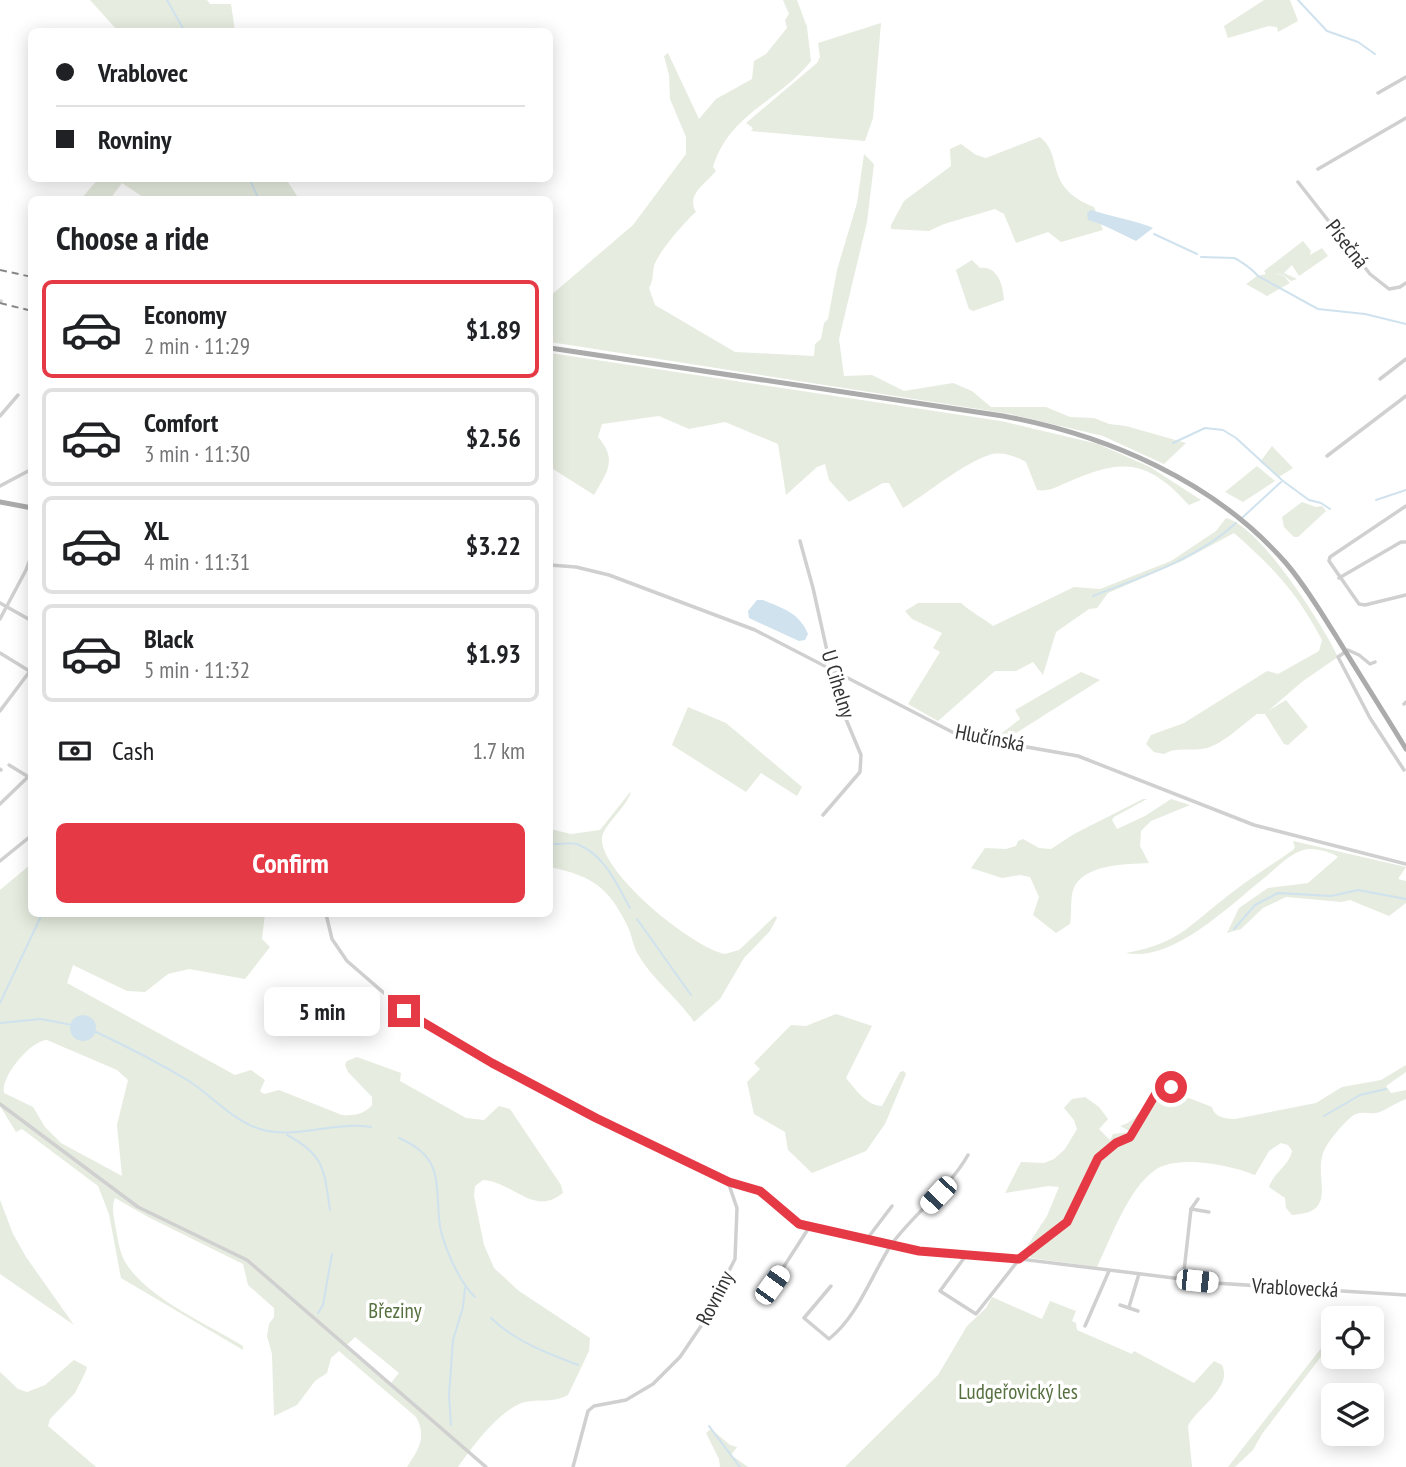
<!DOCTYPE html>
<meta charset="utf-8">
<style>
:root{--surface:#fff;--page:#f2f2f2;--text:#202124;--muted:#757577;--line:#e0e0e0;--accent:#e63946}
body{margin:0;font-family:"PT Sans Narrow",sans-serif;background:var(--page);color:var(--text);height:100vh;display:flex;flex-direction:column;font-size:26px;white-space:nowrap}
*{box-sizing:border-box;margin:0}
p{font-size:23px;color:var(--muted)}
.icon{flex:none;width:38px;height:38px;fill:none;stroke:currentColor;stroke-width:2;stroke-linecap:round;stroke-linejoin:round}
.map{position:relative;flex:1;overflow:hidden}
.drawer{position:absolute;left:28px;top:196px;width:525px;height:721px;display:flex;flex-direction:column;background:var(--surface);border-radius:10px;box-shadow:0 4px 18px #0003}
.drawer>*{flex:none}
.hud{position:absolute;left:28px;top:28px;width:525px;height:154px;border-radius:10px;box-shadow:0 4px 18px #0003;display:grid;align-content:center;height:154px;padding:0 28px;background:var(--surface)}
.controls{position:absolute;left:1321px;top:1306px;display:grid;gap:14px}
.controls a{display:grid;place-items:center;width:63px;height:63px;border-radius:10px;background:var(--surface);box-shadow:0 4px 18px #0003;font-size:35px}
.end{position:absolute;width:32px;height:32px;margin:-16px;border:9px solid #e63946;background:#fff;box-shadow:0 0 0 4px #fff}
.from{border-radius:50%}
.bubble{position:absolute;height:49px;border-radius:10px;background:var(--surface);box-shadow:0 4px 18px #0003;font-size:23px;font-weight:700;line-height:49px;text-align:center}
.car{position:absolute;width:21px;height:42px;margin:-21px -10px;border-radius:9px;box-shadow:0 0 5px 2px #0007;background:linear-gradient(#fff 24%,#345 0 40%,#fff 0 76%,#345 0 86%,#fff 0)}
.hud b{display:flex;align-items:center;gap:24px;height:66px;font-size:26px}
.hud b+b{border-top:2px solid var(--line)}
.hud i{width:18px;height:18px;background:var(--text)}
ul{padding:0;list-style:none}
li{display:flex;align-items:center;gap:21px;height:98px;margin:0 14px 10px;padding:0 14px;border:4px solid var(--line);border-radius:10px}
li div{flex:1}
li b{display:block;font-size:26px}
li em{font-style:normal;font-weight:700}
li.on{border-color:var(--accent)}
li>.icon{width:63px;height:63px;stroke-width:1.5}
h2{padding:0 28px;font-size:32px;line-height:84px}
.pay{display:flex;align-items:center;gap:18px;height:77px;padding:0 28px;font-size:26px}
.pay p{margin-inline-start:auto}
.cta{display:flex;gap:14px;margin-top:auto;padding:14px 28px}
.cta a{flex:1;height:80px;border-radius:10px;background:var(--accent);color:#fff;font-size:28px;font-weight:700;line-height:80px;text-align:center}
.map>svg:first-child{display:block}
.green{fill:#e6ecdf;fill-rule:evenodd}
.water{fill:#cfe2ee}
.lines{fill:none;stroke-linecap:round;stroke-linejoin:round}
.stream{stroke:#cfe2ee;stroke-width:2}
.minor{stroke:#d0d0d0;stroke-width:3.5}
.major{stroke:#ababab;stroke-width:5}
.rail{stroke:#888;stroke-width:2;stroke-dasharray:7 5;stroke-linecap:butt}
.route{stroke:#e63946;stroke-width:9}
.labels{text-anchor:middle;stroke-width:7;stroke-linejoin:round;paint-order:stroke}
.street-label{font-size:21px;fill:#333;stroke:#fff}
.park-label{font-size:21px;fill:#56703f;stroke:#fff}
</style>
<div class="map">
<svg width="1406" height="1467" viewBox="0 0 1406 1467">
<rect width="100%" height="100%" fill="#fff"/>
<g class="green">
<polygon points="90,0 207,0 210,4 231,4 235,31 118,31"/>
<path d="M783,0H797L807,27L811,61C779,101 729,114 713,167L716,171C704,185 686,195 696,212C686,220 657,254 654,266C652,274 654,280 649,288L655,305L735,352L814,356L815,344L821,339L824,323L828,319L837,270L857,203L864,154L874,164L867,222L839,339L844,376L872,375L904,391L953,383L972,391L991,407H1046L1070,417L1094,418L1109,424L1126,426L1186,443L1164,464L1103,436L1010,414L550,342V296L633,225L686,154V137L670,99L669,75L664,56L668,53L699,119L716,99L752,79L754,61L766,54L787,28L785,20L789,14Z"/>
<polygon points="1264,0 1290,0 1298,21 1278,32 1277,27 1269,26 1228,38 1224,26"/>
<polygon points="881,23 873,118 865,141 751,131 753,128 746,123 817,63 820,57 818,43"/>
<path d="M1040,137C1065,157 1042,186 1094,207L1103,230L1061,242L1048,232L1016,243L1004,214L995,209L944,224L929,231L891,229V225L904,201L951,166L950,149L961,144L976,155L986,158Z"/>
<polygon points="98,179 286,179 299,199 146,199 122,183 110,199 81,199"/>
<polygon points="1303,241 1311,251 1310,255 1322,248 1328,256 1299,276 1292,265 1284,273 1297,279 1291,281 1283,275 1274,273 1284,276 1290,283 1267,296 1246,284 1257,276 1266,274 1264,271"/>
<path d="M972,260L980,268C998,266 1003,285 1004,300L973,311L969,309L956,270Z"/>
<path d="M550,353L1001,421L1098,444L1150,467L1201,500L1189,505C1147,459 1123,458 1068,482C1057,487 1048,492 1037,490L1026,462C1016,456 1000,451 989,455C962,464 928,493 903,508L889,483H883L849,502L829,480L825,464L817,467L786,495L778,444L725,422L689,429L659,416L602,424L598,437C618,460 607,472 594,495L550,467Z"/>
<polygon points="1272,446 1293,468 1279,477 1260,462"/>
<polygon points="1257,466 1275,481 1243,502 1225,492"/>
<polygon points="1302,502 1316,507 1322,506 1326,511 1298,537 1294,537 1284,527 1282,517"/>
<path d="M1226,518C1260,526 1323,625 1338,657L1303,681L1268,711L1286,700L1308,727L1288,745L1284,744L1265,714H1257C1242,725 1224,743 1207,748C1191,752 1178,746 1164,754L1154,752L1146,744L1151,735L1184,723L1267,671L1278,674L1319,651L1322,640C1297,593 1274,568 1234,533L1182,561L1108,593L1097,608L1089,609L1056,632L1043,675L1033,662L1016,671H995L938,721L908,704L940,652L933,648L942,633L912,619L905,611L918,603H961C972,613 982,617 993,626L1074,587L1100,589L1171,561L1216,531Z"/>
<polygon points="1081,672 1100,680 1008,738 997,737 1020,719 1015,710"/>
<polygon points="688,707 726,723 802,787 797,796 761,773 746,792 672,745"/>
<path d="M631,791C628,807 601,826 602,840C603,875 693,948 725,954L739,950L775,916L777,918L770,931L744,958L720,999L694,1022C678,998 653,980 639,956C633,947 632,935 627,925C608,886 591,876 550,867V829L571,834L600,830Z"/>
<path d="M1143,799H1147L1114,817L1112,820L1117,829L1145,816L1171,799L1190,805L1151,821L1141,831L1140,846L1149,863C1126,864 1082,864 1073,890C1070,901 1072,913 1070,924L1056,933L1033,915L1039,897L1030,877L1020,875L1002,878L971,868L985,848L1006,849L1016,846L1018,841L1023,839L1039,848L1051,849L1074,834Z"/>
<path d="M1293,841L1406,867L1398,879L1406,881V903L1389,916L1350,900L1341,902L1286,897L1263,908L1241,929L1227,933L1239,908L1268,888L1308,883L1338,857C1332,852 1313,847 1303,850C1290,854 1278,866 1268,875C1233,902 1174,963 1126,953C1182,943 1192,922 1234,891C1253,876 1273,864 1293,850L1295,847Z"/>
<path d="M31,864L32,914H265L262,939L270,947L245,979L189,969L168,974L145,992L127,991L73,965L67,983L235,1075L251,1070L265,1080L260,1091L264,1094L279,1090L342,1115C354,1116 365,1114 372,1105V1097L348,1072L345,1065L347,1061L357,1057L401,1073L400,1081L466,1118L484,1120L499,1106L510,1109L561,1185L563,1193C533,1217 514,1182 483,1180L475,1186L474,1196L484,1245L494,1268L519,1291L590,1338L589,1351L568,1395C554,1403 539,1399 525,1402C501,1408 472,1447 458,1467H407C419,1449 427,1437 416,1417L339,1351L331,1358L327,1373L315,1381L297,1405L274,1416L272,1354L267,1336L269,1324L274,1317V1308L248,1285L243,1264L150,1218L115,1198C111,1206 114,1219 116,1229C118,1241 120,1255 127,1265C151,1300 207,1324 243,1346V1350L121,1278L109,1214L98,1186L22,1129L16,1132L0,1106V890ZM47,1040L117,1070L128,1080L117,1125L122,1176L61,1143L45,1127L33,1107L4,1093C0,1077 31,1040 47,1040ZM355,1337L399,1373L391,1383L347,1345Z"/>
<path d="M836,1014L872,1026L846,1078C855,1089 867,1106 882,1106L900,1072L904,1071L906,1074L885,1124L866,1151L812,1173L788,1150L785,1132L754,1114L747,1082L760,1069L754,1063L791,1025L806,1026Z"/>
<path d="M1406,1065V1072L1386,1086L1391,1093L1406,1090V1099C1397,1102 1383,1112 1376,1113C1366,1114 1359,1110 1350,1118C1341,1126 1327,1142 1323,1153C1314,1180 1339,1213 1292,1215L1286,1208L1285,1198L1269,1187C1274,1172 1289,1166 1292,1151L1288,1145L1281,1143L1269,1151L1255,1175C1231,1165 1178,1154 1155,1170C1128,1189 1111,1238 1097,1267L1031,1258L1028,1251L1020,1257L1047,1216L1059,1187L1049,1186L1005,1193L1021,1162L1044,1163L1054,1159L1065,1149L1077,1129L1074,1120L1064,1108L1072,1099L1085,1097L1099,1107L1108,1119L1099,1129L1110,1140L1113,1134L1131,1132L1120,1126C1144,1120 1148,1090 1173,1083L1181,1095L1212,1107C1214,1117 1225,1119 1235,1119L1316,1103L1342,1087L1381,1080Z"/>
<polygon points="0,1200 13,1234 26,1257 74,1325 0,1274"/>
<path d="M992,1297L1042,1319L1050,1301L1076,1311L1072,1321L1076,1323L1077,1330L1132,1354L1134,1351L1194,1383L1214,1361L1222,1365C1233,1388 1197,1408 1188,1426L1192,1467H845L938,1375L967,1326L986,1308Z"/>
<polygon points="1333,1333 1333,1341 1262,1434 1253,1450 1235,1467 1228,1467"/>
<polygon points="74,1360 87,1367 86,1371 75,1393 50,1419 48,1426 96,1467 0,1467 0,1372 18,1389 27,1392 45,1385"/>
<polygon points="711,1429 730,1445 737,1447 731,1455 748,1467 720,1467 719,1459 706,1433"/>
</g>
<g class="water">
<path d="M1091,210C1103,214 1147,224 1153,228L1136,241C1119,233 1106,225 1088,220L1087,213Z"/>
<path d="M757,600H763C782,608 800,613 808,634L805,640L799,641L749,618L748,611Z"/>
<circle cx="83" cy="1028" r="13"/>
</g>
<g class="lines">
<g class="stream">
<polyline points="167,0 185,32"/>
<polyline points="1298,0 1327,31 1358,42 1375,54"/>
<polyline points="249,178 259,200"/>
<polyline points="1154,234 1197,254"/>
<path d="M1201,257L1234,258C1241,261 1253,270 1258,276L1318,309L1365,314L1406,324"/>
<polyline points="1173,443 1205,428 1223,430 1236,438 1283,481 1309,500 1321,503 1330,509"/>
<polyline points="1376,500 1406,490"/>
<polyline points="1243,517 1281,482"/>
<path d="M1093,596C1142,577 1197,559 1236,523"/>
<path d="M550,844C558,845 570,842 577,844C605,855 617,885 630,908"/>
<polyline points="637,919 691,995"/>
<polyline points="1234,929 1255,905 1278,893 1331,896 1358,890 1406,899"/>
<polyline points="0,1003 42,914"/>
<polyline points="0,1023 41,1019 72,1025"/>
<path d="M94,1031C126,1046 159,1063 189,1081C212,1096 233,1121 260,1129C296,1140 331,1121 371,1127"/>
<polyline points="1324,1116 1360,1095 1386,1089"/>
<path d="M287,1135C325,1155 324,1170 330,1210"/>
<path d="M399,1138C441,1156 436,1179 439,1218C440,1240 459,1282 475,1297"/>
<polyline points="318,1313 323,1305 332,1254"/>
<path d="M491,1318C516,1342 547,1353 578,1365"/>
<polyline points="451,1425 449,1395 453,1340 463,1307 465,1288"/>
<polyline points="709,1426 740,1467"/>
</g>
<g class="minor">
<polyline points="1378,93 1406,77"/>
<polyline points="1318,169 1406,118"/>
<polyline points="1298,182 1370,274 1389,289 1400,287 1406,283"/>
<polyline points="0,302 1,301"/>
<polyline points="1380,379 1406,359"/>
<polyline points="0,416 18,395"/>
<polyline points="1327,456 1406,396"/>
<polyline points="0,486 32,469"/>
<polyline points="1406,506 1330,557 1329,561 1359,604 1365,605 1406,595"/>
<polyline points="800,541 813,588 838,700 861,755 860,772 823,815"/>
<polyline points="550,565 576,567 609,575 755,630 958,735 1078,756 1254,825 1406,864"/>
<polyline points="1339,578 1401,542 1406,542"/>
<polyline points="0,603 32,621"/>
<polyline points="0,619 26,570 32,554"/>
<polyline points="0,653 31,672"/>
<polyline points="1375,662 1370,664 1359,655 1348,650 1338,657 1370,718 1404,770"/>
<polyline points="1404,704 1406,702"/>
<polyline points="0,711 30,671"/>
<polyline points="9,765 32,779"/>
<polyline points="0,769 1,770"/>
<polyline points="0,804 32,773"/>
<polyline points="0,861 32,835"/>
<polyline points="326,914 332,939 347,961 413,1018 596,1118 728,1182 760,1191 799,1224 927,1252 996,1256 1214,1283 1406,1295"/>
<polyline points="0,1104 138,1207 247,1260 486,1467"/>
<polyline points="1191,1209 1209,1212"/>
<polyline points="867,1239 892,1206"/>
<polyline points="967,1254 940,1291 976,1314 1021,1257 1067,1222 1098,1158 1116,1143 1130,1137 1155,1095 1171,1087"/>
<polyline points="1183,1280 1191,1209 1198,1199"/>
<polyline points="772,1285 810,1226"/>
<path d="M831,1286L804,1318L829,1339C858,1316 871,1276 891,1245C914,1213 948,1190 968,1155"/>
<polyline points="1120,1305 1138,1311"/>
<polyline points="1129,1307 1139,1274"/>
<polyline points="1085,1326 1109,1271"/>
<polyline points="573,1467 588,1411 594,1406 626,1400 653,1384 680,1357 701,1326 735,1259 737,1208 728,1182"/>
</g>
<g class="major">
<path d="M550,348L1003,416C1107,435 1214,481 1285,562C1305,585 1320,611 1336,636C1359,674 1383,711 1406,749"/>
<polyline points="0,502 32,508"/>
</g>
<g class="rail">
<polyline points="0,270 32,277"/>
<polyline points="0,303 32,311"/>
</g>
</g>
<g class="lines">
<polyline class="route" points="404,1011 492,1063 596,1118 729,1182 760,1191 799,1224 919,1251 1019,1259 1067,1222 1098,1158 1116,1143 1130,1137 1155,1095 1171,1087"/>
</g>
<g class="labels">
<g class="street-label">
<text transform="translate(1347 244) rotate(52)" y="7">Písečná</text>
<text transform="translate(838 684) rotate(73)" y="7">U Cihelny</text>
<text transform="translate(990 738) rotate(11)" y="7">Hlučínská</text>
<text transform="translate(1295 1288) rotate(3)" y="7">Vrablovecká</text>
<text transform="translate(715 1298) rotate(-63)" y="7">Rovniny</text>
</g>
<g class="park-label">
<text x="395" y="1318">Březiny</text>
<text x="1018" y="1399">Ludgeřovický les</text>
</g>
</g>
</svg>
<div class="controls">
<a><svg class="icon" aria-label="locate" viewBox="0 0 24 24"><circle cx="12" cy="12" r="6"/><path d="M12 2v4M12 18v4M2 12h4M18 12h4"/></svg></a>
<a><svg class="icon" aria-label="layers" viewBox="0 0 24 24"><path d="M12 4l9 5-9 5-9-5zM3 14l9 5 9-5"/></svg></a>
</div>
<i class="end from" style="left:1171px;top:1087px"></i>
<i class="end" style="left:404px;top:1011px"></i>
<div class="bubble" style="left:264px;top:987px;width:116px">5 min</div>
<i class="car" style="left:938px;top:1195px;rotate:223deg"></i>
<i class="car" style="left:1197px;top:1281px;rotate:96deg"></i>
<i class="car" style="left:772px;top:1285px;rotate:36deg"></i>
<div class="hud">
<b><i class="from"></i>Vrablovec</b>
<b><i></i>Rovniny</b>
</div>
<section class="drawer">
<h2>Choose a ride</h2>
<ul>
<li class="on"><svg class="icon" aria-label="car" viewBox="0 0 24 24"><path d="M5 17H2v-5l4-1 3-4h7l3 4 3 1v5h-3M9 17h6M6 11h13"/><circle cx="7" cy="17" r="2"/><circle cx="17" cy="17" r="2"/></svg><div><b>Economy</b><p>2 min · 11:29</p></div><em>$1.89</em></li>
<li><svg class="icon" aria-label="car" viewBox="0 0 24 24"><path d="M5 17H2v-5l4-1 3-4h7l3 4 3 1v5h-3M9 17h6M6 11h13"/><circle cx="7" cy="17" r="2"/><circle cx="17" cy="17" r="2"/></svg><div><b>Comfort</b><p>3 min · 11:30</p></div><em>$2.56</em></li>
<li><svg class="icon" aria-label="car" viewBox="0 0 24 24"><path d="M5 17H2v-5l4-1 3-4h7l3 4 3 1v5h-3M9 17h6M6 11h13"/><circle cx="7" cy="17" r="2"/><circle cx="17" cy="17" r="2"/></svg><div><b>XL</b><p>4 min · 11:31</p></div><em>$3.22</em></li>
<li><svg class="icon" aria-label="car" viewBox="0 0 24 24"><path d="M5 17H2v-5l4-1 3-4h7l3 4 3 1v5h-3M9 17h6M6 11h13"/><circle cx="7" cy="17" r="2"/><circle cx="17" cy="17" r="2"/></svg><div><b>Black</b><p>5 min · 11:32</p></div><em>$1.93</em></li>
</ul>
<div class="pay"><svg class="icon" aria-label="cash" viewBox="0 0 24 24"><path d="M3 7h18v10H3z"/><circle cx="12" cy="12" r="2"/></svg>Cash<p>1.7 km</p></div>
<div class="cta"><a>Confirm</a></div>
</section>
</div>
